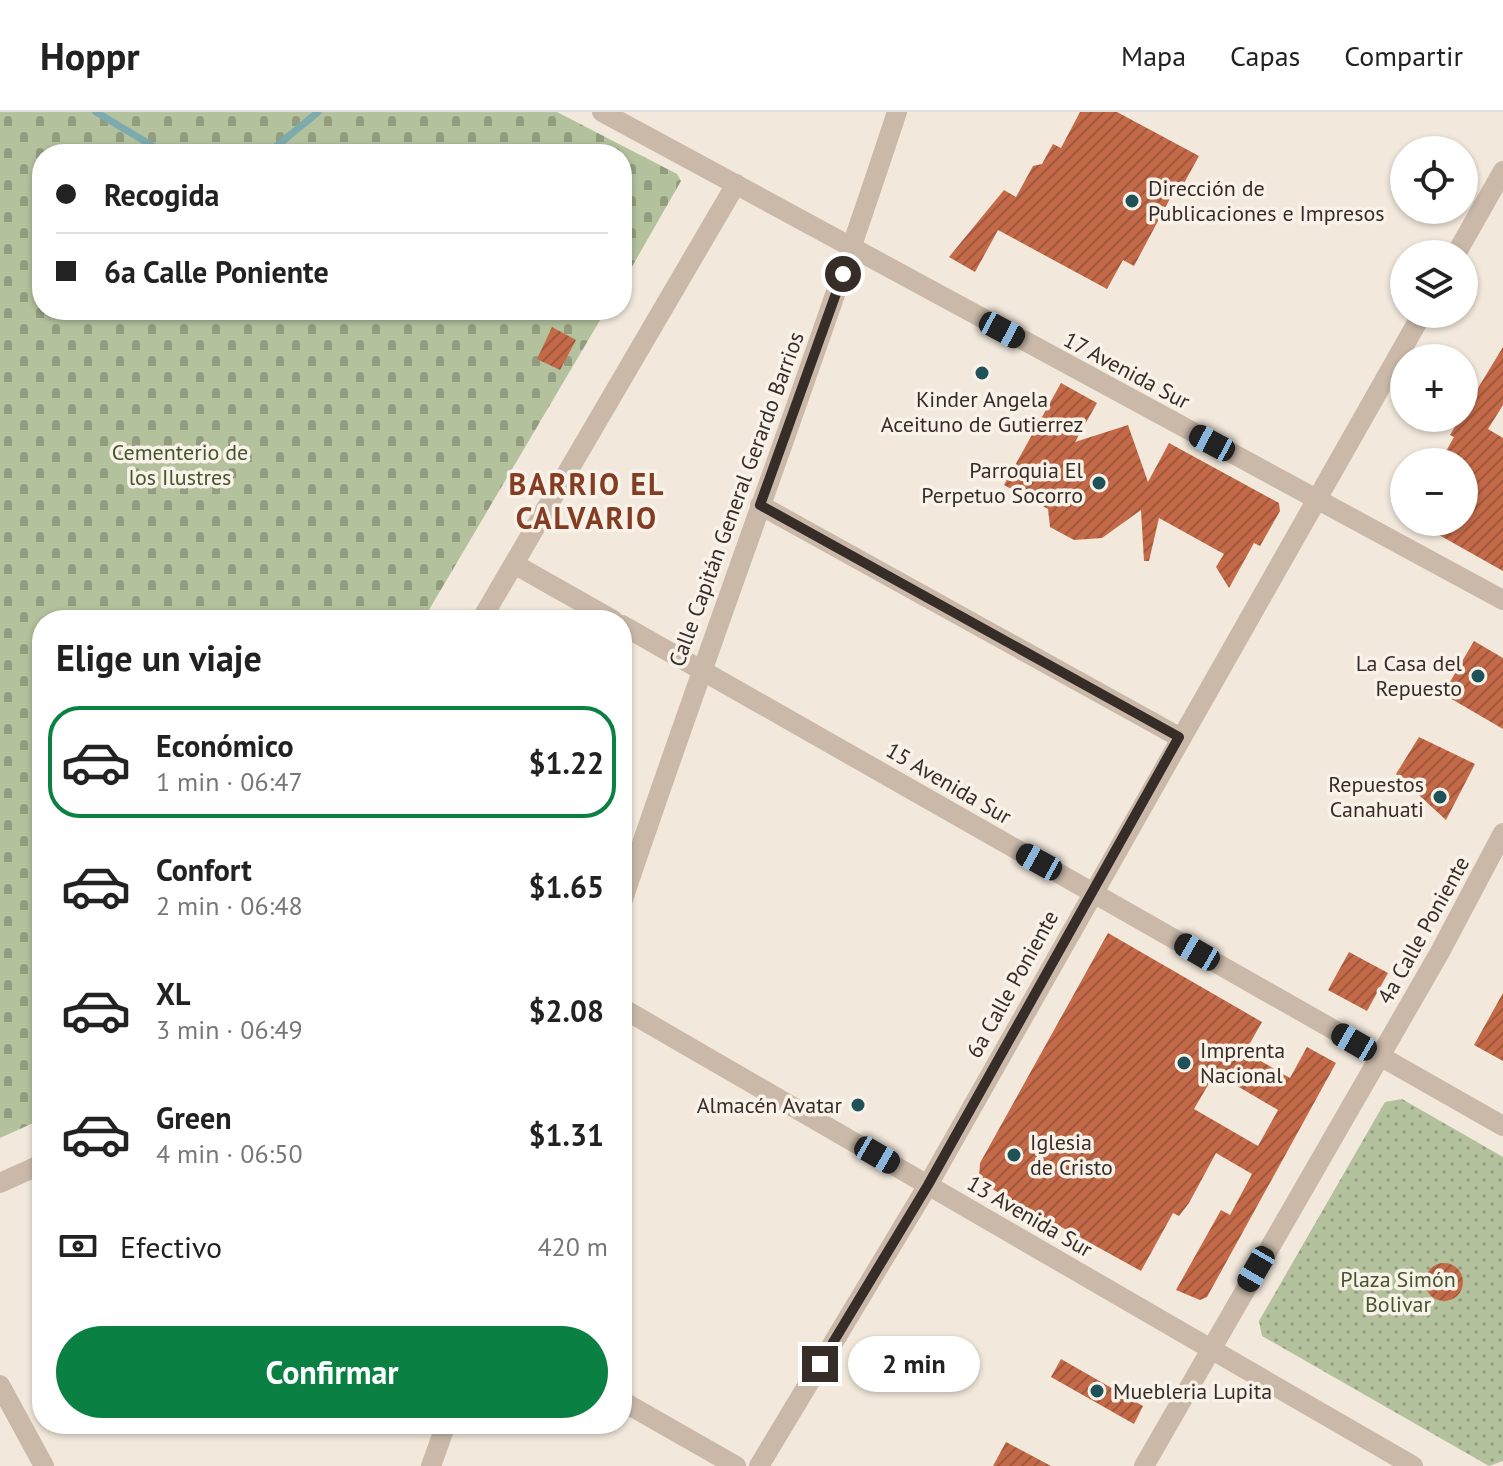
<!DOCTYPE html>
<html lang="es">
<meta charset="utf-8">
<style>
:root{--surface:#fff;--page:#f2f2f2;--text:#222;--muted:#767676;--line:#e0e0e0;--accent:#0b8043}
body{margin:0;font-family:"PT Sans",sans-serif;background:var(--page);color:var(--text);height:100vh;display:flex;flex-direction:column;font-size:30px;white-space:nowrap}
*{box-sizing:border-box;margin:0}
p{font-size:26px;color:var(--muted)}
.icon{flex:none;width:44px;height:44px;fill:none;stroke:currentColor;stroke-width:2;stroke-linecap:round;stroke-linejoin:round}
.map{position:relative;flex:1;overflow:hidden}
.details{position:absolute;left:32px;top:498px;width:600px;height:824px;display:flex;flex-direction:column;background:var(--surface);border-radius:32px;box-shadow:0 2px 6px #0004}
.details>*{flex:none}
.hud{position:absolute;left:32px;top:32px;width:600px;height:176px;border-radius:32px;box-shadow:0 2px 6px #0004;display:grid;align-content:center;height:176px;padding:0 24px;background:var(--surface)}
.controls{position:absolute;left:1390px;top:24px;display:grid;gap:16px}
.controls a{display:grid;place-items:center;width:88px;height:88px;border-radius:50%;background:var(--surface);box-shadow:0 2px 6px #0004;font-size:40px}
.end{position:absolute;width:36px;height:36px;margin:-18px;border:10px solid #372d28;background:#fff;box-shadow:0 0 0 4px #fff}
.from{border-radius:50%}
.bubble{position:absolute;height:56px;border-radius:28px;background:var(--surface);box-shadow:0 2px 6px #0004;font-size:26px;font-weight:700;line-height:56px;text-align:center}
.car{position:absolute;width:24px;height:48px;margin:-24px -12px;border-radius:10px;box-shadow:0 0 6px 2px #0007;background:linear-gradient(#222 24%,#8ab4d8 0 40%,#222 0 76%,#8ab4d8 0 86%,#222 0)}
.hud b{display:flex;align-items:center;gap:28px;height:76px;font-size:30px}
.hud b+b{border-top:2px solid var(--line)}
.hud i{width:20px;height:20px;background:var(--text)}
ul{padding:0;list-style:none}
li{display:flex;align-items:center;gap:24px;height:112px;margin:0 16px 12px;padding:0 8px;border:4px solid transparent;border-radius:32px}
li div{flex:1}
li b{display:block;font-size:30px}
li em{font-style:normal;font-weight:700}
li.on{border-color:var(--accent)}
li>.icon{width:72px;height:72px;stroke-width:1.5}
h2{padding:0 24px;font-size:36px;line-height:96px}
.pay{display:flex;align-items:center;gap:20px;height:88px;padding:0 24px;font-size:30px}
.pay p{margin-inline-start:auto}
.button{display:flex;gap:16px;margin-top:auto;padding:16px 24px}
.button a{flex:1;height:92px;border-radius:48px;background:var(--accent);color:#fff;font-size:32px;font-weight:700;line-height:92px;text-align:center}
header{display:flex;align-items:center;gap:48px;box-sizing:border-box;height:112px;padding:0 40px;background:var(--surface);border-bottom:2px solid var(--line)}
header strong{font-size:38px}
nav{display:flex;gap:44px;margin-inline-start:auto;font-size:28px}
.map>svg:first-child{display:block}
.green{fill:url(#green-dots)}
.cemetery{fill:url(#cemetery-stones)}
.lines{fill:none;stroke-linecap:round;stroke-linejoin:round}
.stream{stroke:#7cabae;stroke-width:7}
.building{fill:url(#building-hatch);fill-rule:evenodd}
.minor{stroke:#cab9a8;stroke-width:20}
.route{stroke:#372d28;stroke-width:10}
.poi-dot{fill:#1f5258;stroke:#f9f2e9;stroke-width:3}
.labels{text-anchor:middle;stroke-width:7;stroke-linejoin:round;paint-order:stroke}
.poi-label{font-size:22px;fill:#372d28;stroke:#f9f2e9;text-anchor:start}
.street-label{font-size:22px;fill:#372d28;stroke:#f9f2e9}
.park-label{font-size:22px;fill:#45552d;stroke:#f9f2e9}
.district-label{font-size:30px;font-weight:bold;letter-spacing:2px;fill:#843d23;stroke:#f9f2e9}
</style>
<header>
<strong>Hoppr</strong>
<nav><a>Mapa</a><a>Capas</a><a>Compartir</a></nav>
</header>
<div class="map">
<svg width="1503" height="1354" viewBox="0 0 1503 1354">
<defs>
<pattern id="green-dots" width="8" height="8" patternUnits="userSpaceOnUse" patternTransform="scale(2)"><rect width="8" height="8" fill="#b3c19d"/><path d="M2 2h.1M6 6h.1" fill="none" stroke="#929d80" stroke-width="1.8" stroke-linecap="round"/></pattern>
<pattern id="cemetery-stones" width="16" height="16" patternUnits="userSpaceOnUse" patternTransform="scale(2)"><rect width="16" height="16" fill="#b3c19d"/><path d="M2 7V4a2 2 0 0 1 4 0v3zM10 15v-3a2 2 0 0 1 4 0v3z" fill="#929d80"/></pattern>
<pattern id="building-hatch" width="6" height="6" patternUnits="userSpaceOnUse" patternTransform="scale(2)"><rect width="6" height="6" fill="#c46a48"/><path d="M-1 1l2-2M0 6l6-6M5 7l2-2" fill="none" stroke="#a0583c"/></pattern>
</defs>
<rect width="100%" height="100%" fill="#f2e8dc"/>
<polygon class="green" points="1402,987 1503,1045 1503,1349 1489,1354 1262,1224 1259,1209 1385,990"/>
<polygon class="cemetery" points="0,0 557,0 677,62 681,69 622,172 622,42 42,42 42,198 606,198 423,508 42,508 42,1007 0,1026"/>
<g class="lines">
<g class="stream">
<polyline points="96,0 166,42"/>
<polyline points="267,42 318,0"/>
</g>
</g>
<g class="building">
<polygon points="1080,0 1117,0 1199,44 1178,82 1174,79 1134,154 1123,148 1107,177 998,118 975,160 949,145 1004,78 1016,85 1033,54 1042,52 1053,32 1061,36"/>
<polygon points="552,215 576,228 560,258 537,247"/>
<polygon points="1503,235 1503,293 1488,317 1503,326 1503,459 1416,410 1464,410 1464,350 1440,350 1454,325 1450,323 1460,306 1464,306 1464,299"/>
<polygon points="1061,271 1097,291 1075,330 1128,313 1148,370 1169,331 1279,391 1280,399 1260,434 1254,431 1229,476 1216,455 1224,442 1159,406 1149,449 1144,449 1141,398 1102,426 1074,428 1050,415 1048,397 1004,373"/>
<polygon points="1474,529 1503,546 1503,617 1443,582"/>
<polygon points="1419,625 1475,652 1446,708 1396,662"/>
<path d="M1108,821L1262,910L1245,940L1290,966L1307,935L1336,951L1207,1185L1200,1188L1176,1178L1221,1098L1230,1103L1252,1062L1216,1041L1189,1091L1179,1104L1173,1101L1141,1159L985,1073L979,1066L980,1051ZM1215,961L1278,998L1258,1034L1194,997Z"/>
<polygon points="1349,840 1388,861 1367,899 1328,878"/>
<polygon points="1503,881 1503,949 1474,933"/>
<circle cx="1444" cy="1170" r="19"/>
<polygon points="1061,1247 1143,1294 1134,1312 1051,1265"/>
<polygon points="1006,1330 1051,1354 993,1354"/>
</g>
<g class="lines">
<g class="minor">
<polyline points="602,0 1503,488"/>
<polyline points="1456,142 1503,59"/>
<polyline points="760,393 1179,625"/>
<polyline points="514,452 613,508"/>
<polyline points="481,508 736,72"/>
<polyline points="622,513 1503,1014"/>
<path d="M622,790C711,526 810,265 897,0"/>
<polyline points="622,896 1413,1354"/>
<polyline points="0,1071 42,1052"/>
<polyline points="0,1273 44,1354"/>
<polyline points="622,1289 736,1354"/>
<polyline points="431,1354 446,1312"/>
<polyline points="759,1354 928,1073 1422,202"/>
<polyline points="1144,1354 1440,840 1503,721"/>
</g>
</g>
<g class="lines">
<polyline class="route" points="820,1252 928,1073 1179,625 760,393 843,162"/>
</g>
<g class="poi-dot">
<circle cx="1132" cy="89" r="8"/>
<circle cx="982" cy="261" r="8"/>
<circle cx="1099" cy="371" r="8"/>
<circle cx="1478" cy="564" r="8"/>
<circle cx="1440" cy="685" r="8"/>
<circle cx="1184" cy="951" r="8"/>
<circle cx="858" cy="993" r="8"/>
<circle cx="1014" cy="1043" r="8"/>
<circle cx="1097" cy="1279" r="8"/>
</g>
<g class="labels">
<g class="poi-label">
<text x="1148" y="84">Dirección de<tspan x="1148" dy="25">Publicaciones e Impresos</tspan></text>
<text x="982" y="295" text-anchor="middle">Kinder Angela<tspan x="982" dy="25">Aceituno de Gutierrez</tspan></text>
<text x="1083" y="366" text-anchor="end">Parroquia El<tspan x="1083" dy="25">Perpetuo Socorro</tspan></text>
<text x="1462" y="559" text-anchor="end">La Casa del<tspan x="1462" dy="25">Repuesto</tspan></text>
<text x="1424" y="680" text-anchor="end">Repuestos<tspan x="1424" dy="25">Canahuati</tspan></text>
<text x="1200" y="946">Imprenta<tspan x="1200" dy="25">Nacional</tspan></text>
<text x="842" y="1001" text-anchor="end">Almacén Avatar</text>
<text x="1030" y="1038">Iglesia<tspan x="1030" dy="25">de Cristo</tspan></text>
<text x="1113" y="1287">Muebleria Lupita</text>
</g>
<g class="street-label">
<text transform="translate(1127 258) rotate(28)" y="8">17 Avenida Sur</text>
<text transform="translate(736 387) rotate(-70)" y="8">Calle Capitán General Gerardo Barrios</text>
<text transform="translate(949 671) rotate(30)" y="8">15 Avenida Sur</text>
<text transform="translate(1423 818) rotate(-61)" y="8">4a Calle Poniente</text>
<text transform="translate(1012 872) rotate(-61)" y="8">6a Calle Poniente</text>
<text transform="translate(1030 1104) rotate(30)" y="8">13 Avenida Sur</text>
</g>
<g class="park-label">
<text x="180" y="348">Cementerio de<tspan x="180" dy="25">los Ilustres</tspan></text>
<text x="1398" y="1175">Plaza Simón<tspan x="1398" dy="25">Bolivar</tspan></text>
</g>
<g class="district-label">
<text x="587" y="383">BARRIO EL<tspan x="587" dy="34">CALVARIO</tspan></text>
</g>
</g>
</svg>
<div class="controls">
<a><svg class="icon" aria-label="locate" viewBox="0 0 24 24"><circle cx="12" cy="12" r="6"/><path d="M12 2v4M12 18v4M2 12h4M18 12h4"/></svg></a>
<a><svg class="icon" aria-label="layers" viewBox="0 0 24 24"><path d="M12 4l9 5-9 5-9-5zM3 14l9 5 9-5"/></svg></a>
<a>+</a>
<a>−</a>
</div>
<i class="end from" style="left:843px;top:162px"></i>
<i class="end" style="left:820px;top:1252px"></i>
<div class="bubble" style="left:848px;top:1224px;width:132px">2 min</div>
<i class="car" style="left:1002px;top:218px;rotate:118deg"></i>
<i class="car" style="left:1212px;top:331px;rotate:298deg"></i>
<i class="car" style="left:1039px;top:750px;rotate:299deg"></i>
<i class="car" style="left:1197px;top:840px;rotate:300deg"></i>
<i class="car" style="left:1354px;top:930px;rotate:300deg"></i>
<i class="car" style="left:877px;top:1043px;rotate:120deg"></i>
<i class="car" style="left:1256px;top:1157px;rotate:210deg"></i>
<div class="hud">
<b><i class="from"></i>Recogida</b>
<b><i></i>6a Calle Poniente</b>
</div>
<section class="details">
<h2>Elige un viaje</h2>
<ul>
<li class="on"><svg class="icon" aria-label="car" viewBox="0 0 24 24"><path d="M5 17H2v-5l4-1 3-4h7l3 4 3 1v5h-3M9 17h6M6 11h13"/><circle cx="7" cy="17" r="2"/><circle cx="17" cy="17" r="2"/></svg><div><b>Económico</b><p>1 min · 06:47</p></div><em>$1.22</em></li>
<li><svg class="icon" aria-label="car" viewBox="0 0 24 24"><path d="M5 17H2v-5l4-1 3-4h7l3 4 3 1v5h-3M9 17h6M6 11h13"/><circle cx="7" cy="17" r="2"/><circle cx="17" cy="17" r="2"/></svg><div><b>Confort</b><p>2 min · 06:48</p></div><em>$1.65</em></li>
<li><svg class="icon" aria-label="car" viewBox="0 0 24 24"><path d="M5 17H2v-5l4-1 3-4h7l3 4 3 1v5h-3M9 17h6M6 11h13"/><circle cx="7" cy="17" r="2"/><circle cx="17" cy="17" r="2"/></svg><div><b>XL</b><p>3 min · 06:49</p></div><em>$2.08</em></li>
<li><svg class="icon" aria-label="car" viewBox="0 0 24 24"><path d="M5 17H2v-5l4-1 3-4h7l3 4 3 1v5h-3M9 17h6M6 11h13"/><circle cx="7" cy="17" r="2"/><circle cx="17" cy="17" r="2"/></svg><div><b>Green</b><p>4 min · 06:50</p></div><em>$1.31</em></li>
</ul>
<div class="pay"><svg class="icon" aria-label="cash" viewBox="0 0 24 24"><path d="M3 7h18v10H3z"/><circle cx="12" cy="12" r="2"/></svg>Efectivo<p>420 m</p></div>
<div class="button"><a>Confirmar</a></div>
</section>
</div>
